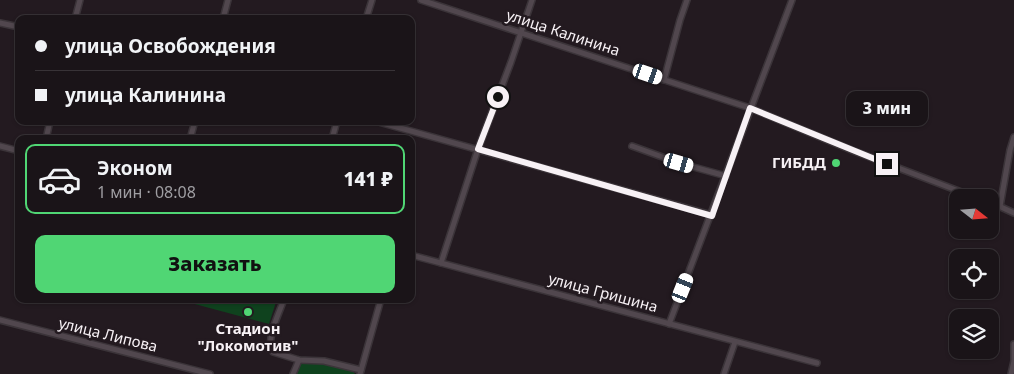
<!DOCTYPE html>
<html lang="ru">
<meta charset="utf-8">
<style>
:root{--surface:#1a1418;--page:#231d21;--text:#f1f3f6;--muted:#9f9ea2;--line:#383337;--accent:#50d674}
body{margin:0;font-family:"Noto Sans",sans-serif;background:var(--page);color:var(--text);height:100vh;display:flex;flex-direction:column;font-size:19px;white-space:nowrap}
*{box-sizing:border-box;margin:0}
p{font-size:16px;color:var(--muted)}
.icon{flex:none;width:28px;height:28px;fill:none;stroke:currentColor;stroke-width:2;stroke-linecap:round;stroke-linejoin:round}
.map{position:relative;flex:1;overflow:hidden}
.sheet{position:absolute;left:15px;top:135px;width:400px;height:168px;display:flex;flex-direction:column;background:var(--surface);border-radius:10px;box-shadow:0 1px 4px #0004,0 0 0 1px var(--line)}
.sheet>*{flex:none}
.top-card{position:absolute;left:15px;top:15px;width:400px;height:110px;border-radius:10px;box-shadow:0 1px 4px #0004,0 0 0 1px var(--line);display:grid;align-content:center;height:110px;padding:0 20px;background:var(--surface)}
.needle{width:32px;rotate:107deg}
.fabs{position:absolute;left:949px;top:189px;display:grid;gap:10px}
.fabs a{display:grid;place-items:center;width:50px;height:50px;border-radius:10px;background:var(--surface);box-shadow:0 1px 4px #0004,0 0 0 1px var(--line);font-size:25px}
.end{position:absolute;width:22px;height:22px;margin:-11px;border:6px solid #f7f1f5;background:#111;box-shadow:0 0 0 2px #111}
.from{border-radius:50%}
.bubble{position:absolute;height:35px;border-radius:10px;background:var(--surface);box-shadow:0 1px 4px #0004,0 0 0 1px var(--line);font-size:16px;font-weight:800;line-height:35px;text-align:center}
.car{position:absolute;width:15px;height:30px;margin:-15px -8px;border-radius:6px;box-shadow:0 0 4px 1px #0007;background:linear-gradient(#fff 24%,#345 0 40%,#fff 0 76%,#345 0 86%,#fff 0)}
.top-card b{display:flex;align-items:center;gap:18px;height:48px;font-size:19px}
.top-card b+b{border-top:1px solid var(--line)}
.top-card i{width:12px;height:12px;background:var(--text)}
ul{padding:9px 0 0;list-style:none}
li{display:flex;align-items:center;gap:15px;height:70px;margin:0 10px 8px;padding:0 10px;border:2px solid var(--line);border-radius:10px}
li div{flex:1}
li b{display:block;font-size:19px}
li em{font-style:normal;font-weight:800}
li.selected{border-color:var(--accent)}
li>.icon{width:45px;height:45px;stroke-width:1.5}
.primary-button{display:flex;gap:10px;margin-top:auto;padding:10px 20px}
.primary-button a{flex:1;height:58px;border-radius:10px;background:var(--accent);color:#111;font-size:20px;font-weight:800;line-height:58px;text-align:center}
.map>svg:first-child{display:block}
.green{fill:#0f421e}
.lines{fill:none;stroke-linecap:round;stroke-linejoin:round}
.minor-casing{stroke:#3b3439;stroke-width:8}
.minor{stroke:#51474e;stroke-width:5}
.route{stroke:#f7f1f5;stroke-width:6}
.poi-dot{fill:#50d674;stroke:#231a20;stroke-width:2}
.labels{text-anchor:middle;stroke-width:5;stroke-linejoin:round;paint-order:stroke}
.street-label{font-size:15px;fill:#f7f1f5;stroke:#231a20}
.poi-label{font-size:15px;font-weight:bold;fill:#f7f1f5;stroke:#231a20;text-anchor:end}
</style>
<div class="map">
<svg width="1014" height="374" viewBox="0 0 1014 374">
<rect width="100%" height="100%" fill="#231a20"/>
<g class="green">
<polygon points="176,299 277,299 269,324"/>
<polygon points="303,361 324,363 353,371 355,374 295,374 297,367"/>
</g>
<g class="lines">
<g class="minor-casing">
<g id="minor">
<polyline points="421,0 750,108 854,151 977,198"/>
<polyline points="75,19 80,0"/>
<polyline points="223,19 228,0"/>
<polyline points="366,19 372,0"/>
<polyline points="0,23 19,27"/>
<polyline points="664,80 680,20 687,0"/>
<polyline points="375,121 712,215"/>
<polyline points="46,139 50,121"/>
<polyline points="190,139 195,121"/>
<polyline points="332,139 337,121"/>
<polyline points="0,146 19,151"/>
<polyline points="632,146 679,163 726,176"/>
<polyline points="990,202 1014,213"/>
<polyline points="1000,206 1010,150 1014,137"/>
<polyline points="411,255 817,363"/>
<polyline points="441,263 478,149 511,62 532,0"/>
<path d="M284,299C279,314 265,340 273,352L299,360L324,361L361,370"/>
<polyline points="0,320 210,374"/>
<path d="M669,324C711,216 750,108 792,0"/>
<polyline points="1014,344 1014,360"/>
<polyline points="293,374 299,360"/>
<polyline points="360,374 381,299"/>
<polyline points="724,374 735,342"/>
<polyline points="1011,374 1014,361"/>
</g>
</g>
<use href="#minor" class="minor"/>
</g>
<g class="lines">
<polyline class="route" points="498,97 478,149 712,216 750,108 887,164"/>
</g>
<g class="poi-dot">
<circle cx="836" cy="163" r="5"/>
<circle cx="248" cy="312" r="5"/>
</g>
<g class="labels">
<g class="street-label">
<text transform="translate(563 33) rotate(18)" y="5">улица Калинина</text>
<text transform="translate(603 293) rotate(15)" y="5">улица Гришина</text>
<text transform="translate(108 335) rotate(14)" y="5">улица Липова</text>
</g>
<g class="poi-label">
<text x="826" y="168">ГИБДД</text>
<text x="248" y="334" text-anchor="middle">Стадион<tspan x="248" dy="17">"Локомотив"</tspan></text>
</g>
</g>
</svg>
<div class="fabs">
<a><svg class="needle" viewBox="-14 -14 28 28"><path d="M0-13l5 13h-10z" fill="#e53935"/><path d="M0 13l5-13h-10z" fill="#9f9ea2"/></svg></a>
<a><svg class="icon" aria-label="locate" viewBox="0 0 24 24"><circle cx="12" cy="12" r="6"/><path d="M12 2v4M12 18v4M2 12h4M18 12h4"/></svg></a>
<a><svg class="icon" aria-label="layers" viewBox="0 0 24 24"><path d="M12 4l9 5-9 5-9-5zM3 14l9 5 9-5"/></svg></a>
</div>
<i class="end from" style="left:498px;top:97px"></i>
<i class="end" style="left:887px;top:164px"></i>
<div class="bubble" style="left:846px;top:91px;width:82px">3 мин</div>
<i class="car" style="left:648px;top:74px;rotate:109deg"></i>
<i class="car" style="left:679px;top:163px;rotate:106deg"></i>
<i class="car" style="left:683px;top:288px;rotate:22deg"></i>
<div class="top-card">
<b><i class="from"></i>улица Освобождения</b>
<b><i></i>улица Калинина</b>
</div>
<section class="sheet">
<ul>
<li class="selected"><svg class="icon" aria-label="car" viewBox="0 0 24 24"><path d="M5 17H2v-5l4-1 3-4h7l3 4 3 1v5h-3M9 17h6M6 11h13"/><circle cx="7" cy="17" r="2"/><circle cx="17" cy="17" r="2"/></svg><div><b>Эконом</b><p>1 мин · 08:08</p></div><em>141 ₽</em></li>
</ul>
<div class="primary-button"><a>Заказать</a></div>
</section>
</div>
